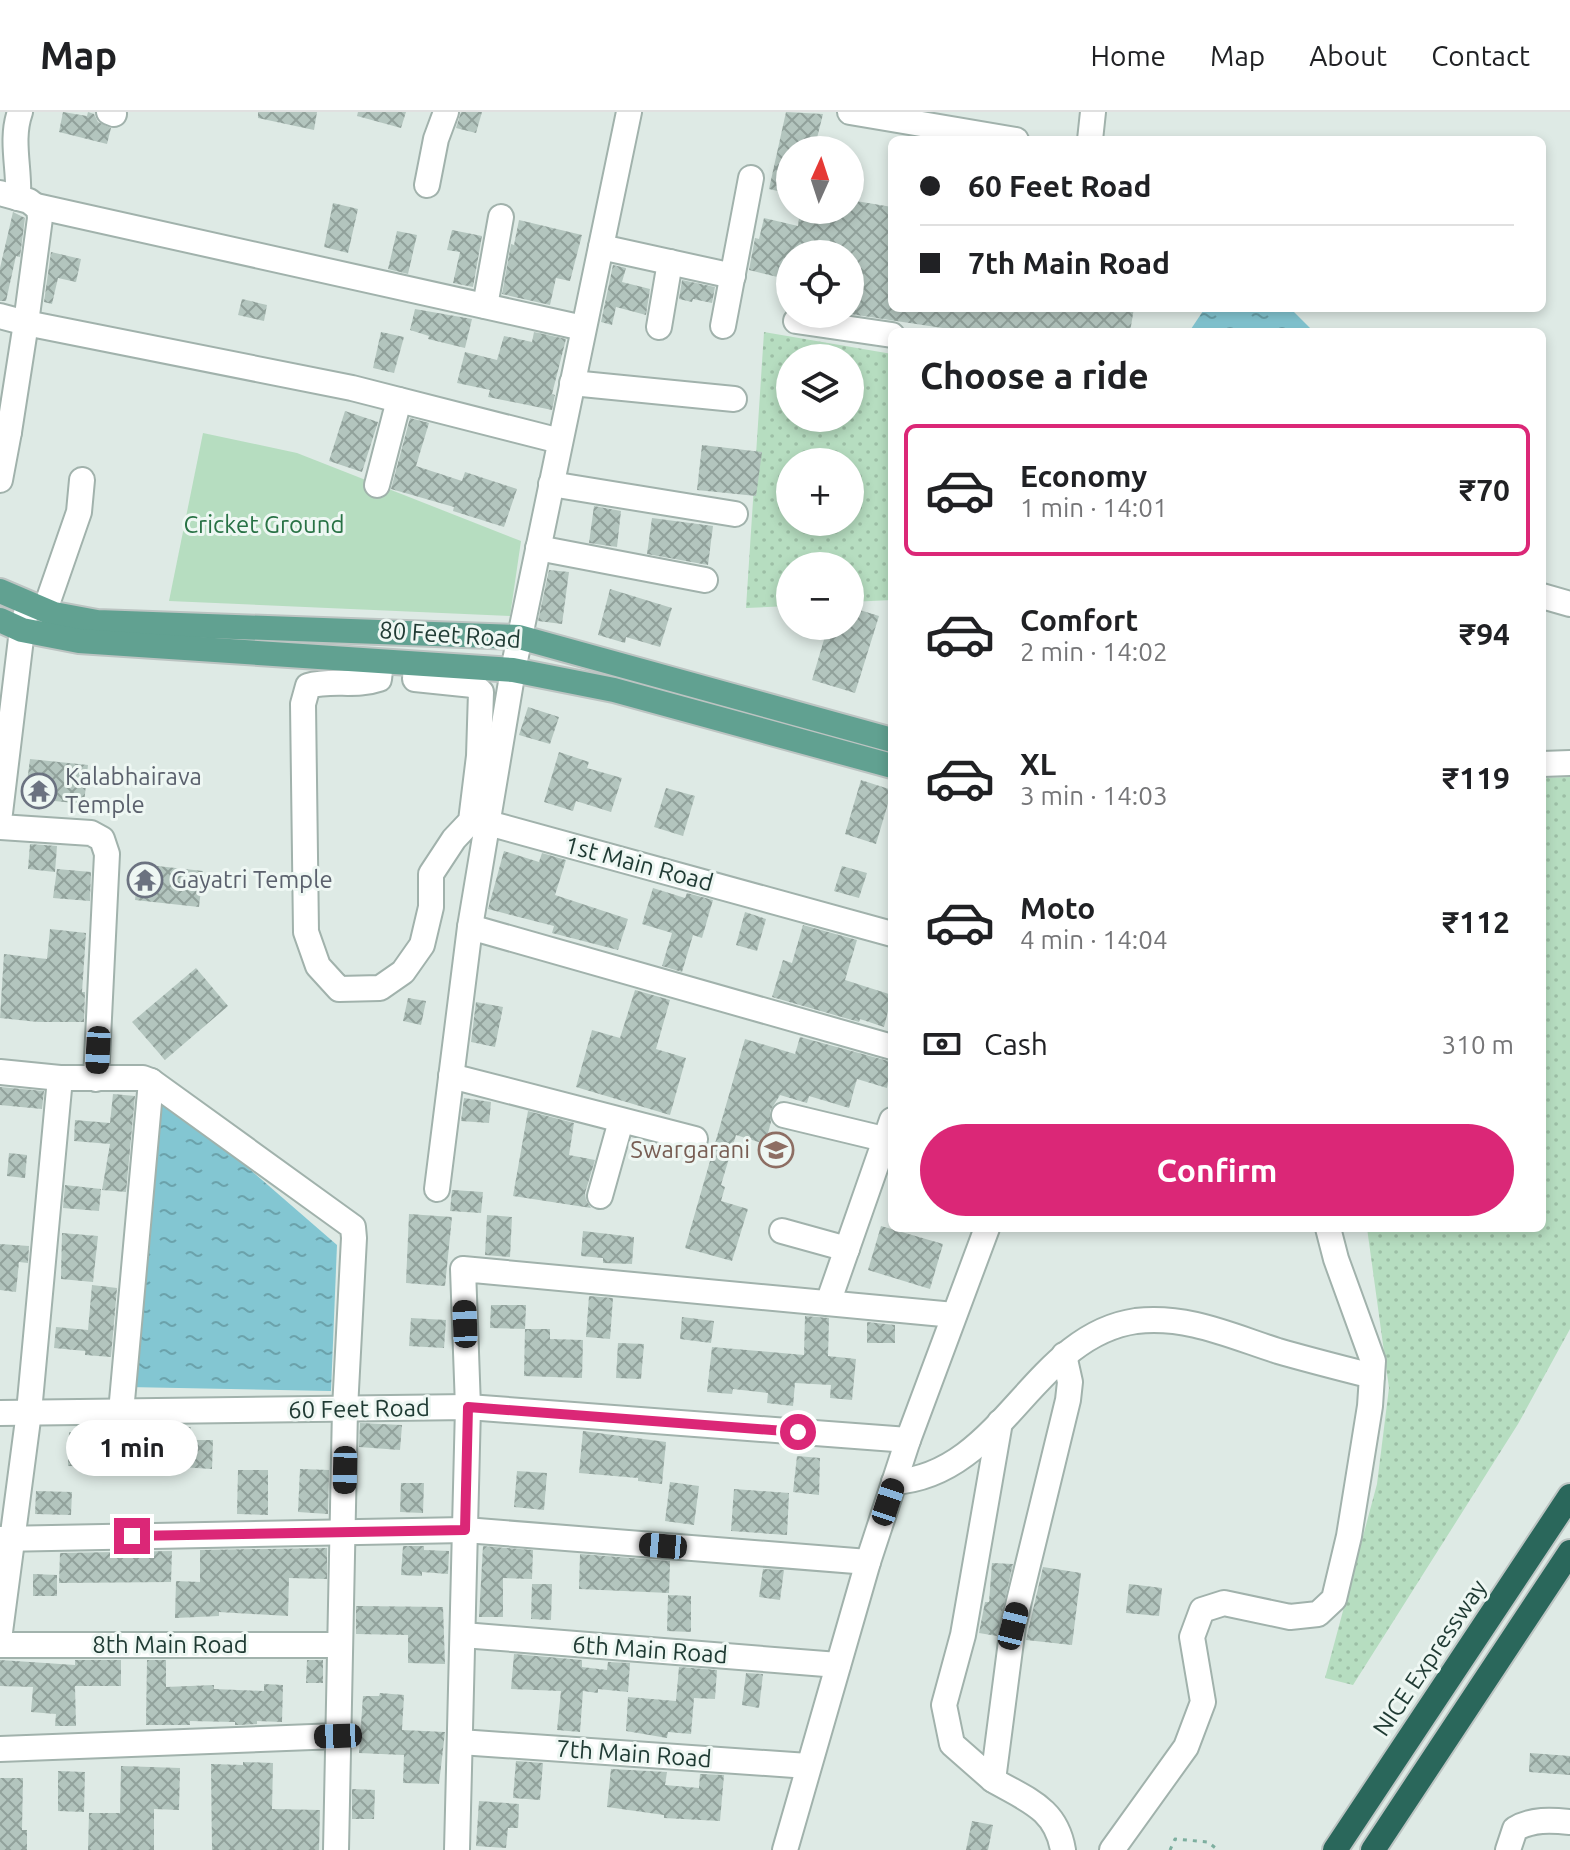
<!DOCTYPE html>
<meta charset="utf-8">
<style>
:root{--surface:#fff;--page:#f2f2f2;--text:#202124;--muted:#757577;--line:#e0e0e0;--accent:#db2777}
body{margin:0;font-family:Ubuntu,sans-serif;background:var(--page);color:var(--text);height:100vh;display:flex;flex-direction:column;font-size:30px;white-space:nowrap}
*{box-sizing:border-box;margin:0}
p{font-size:26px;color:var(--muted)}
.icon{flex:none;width:44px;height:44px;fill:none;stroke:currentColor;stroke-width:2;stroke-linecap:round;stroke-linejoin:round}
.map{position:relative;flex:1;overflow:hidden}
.side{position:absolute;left:888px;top:216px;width:658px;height:904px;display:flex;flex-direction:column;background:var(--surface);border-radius:12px;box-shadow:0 4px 12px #0003}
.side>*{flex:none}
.hud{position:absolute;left:888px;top:24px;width:658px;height:176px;border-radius:12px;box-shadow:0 4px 12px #0003;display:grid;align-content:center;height:176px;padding:0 32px;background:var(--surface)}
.needle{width:52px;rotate:3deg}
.buttons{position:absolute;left:776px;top:24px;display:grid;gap:16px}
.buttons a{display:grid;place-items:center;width:88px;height:88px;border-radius:50%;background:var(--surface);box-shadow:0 4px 12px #0003;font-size:40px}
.end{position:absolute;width:36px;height:36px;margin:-18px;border:10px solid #db2777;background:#fff;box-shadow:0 0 0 4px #fff}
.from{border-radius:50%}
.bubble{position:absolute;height:56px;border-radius:28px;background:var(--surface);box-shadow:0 4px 12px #0003;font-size:26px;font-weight:700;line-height:56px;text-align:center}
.car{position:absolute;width:24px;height:48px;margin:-24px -12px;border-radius:10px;box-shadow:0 0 6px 2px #0007;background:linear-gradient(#222 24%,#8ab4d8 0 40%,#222 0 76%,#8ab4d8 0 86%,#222 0)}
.hud b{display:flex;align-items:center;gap:28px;height:76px;font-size:30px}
.hud b+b{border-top:2px solid var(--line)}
.hud i{width:20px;height:20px;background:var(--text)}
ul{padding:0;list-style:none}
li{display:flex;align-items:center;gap:24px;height:132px;margin:0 16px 12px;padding:0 16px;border:4px solid transparent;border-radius:12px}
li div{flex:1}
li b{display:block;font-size:30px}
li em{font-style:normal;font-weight:700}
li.active{border-color:var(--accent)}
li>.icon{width:72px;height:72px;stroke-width:1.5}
h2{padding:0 32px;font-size:36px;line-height:96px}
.pay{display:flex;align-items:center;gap:20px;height:88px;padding:0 32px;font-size:30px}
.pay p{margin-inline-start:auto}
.action{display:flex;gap:16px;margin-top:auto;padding:16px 32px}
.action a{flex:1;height:92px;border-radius:48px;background:var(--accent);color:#fff;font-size:32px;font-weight:700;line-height:92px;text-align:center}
header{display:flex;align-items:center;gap:48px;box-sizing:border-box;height:112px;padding:0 40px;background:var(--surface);border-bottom:2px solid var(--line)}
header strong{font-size:38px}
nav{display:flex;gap:44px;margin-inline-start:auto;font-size:28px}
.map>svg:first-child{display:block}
.grass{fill:url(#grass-dots);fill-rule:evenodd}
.park{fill:#b6ddc0}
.water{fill:url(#water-ripples)}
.building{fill:url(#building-cross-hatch)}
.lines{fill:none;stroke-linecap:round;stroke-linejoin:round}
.minor-casing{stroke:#a1b2ac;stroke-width:28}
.major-casing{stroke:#bcc4c2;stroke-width:28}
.highway-casing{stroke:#bcc4c2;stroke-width:28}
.path{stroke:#7daf9f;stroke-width:3;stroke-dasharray:4 6;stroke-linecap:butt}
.minor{stroke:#fff;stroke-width:24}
.major{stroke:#61a191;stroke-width:24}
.highway{stroke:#2a675b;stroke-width:24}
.route{stroke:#db2777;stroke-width:10}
.labels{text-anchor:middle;stroke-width:6;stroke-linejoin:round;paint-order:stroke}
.park-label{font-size:24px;fill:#287245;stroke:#eef7f3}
.street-label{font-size:24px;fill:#1f3a33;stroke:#eef7f3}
.worship-label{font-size:24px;fill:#5b616d;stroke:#eef7f3;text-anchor:start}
.education-label{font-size:24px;fill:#785e54;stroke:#eef7f3;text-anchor:end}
</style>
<header>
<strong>Map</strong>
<nav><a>Home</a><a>Map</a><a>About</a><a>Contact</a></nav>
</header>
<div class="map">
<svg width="1570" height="1738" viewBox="0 0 1570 1738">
<defs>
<pattern id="grass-dots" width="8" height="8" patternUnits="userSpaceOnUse" patternTransform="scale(2)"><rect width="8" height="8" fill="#b6ddc0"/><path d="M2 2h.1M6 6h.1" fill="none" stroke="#9cbea5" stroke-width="1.8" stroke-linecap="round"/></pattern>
<pattern id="water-ripples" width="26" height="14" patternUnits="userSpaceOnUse" patternTransform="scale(2)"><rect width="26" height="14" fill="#83c6d2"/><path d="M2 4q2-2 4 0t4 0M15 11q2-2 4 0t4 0" fill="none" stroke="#6ba2ab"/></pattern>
<pattern id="building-cross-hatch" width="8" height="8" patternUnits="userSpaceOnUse" patternTransform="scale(2)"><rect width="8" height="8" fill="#b3c5be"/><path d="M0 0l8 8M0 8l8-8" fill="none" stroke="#91a19b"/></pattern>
</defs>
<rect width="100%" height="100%" fill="#deeae5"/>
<g class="grass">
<path d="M764,220L892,242V488L850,490V454H790V494L746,496ZM790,246H850V306H790ZM790,350H850V410H790Z"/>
<polygon points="1570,665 1570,1217 1518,1312 1353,1573 1325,1566 1377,1372 1389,1276 1367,1116 1542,1116 1542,666"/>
</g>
<polygon class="park" points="203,321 297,341 521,429 510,504 169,489"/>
<g class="water">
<polygon points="1205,196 1284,196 1294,200 1314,220 1189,220"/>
<polygon points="156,976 337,1133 331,1279 127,1275"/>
</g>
<g class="building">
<polygon points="63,0 87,4 88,0 94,2 98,10 111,16 107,32 59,20"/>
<polygon points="258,0 317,0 314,18 258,6"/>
<polygon points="358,0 406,0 401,16 357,4"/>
<polygon points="461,0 482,0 476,21 456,16"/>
<polygon points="786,0 823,2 814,38 790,38 790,82 769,77"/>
<polygon points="850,88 892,95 892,196 1134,196 1130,220 969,220 850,202 850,142 790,142 790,168 749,158 755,126 759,127 764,106 798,114 800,98 850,98"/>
<polygon points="333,91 358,97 348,141 324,135"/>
<polygon points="13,100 25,106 20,145 16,144 6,189 0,189 0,156"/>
<polygon points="519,108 582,123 570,169 556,166 550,193 502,182 511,132 514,133"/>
<polygon points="452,118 482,124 473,175 453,171 460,140 447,138"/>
<polygon points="397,119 417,123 408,162 388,157"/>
<polygon points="51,140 81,147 76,170 58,166 52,192 44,190"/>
<polygon points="613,153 626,156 622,170 650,177 646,203 616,195 612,213 601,210"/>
<polygon points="682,168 715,175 712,191 693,187 692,190 679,187"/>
<polygon points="242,187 267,193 264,209 238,203"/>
<polygon points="415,197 472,207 465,236 428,227 429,224 410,218"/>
<polygon points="381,220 404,225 394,261 373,256"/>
<polygon points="534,220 566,227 552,282 555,283 552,298 488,285 490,278 457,271 465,240 497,248 504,224 532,230"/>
<polygon points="345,299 378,310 362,360 329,349"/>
<polygon points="410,306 429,311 416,354 462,369 465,360 517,377 504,415 453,399 454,395 391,377"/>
<polygon points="702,333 762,340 756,384 697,378"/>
<polygon points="594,394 621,399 617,435 589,431"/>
<polygon points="652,406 713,414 708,453 647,442"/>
<polygon points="549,458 569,460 562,512 538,509"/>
<polygon points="610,477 672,496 660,535 626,525 625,531 598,523"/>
<polygon points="850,495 879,504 855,581 812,568 828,514 850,514"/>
<polygon points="528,595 559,605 550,632 519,623"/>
<polygon points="559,640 589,650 587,656 622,666 611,700 576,689 573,699 544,690"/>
<polygon points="30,647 88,653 84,692 25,686"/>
<polygon points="861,668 892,678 876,732 845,722"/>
<polygon points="666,676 695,684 683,724 654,715"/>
<polygon points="30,732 57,734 55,760 28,757"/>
<polygon points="504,739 539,750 542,741 566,748 555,783 628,807 618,838 552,821 554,814 488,797"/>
<polygon points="139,752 203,759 199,795 135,788"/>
<polygon points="842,754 867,761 859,786 834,779"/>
<polygon points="57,757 91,760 90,789 53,786"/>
<polygon points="653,776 685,786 687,781 713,788 702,826 693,823 682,860 662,854 672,821 642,812"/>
<polygon points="745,800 766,807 757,839 736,833"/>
<polygon points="803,813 857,828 845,868 892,883 884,915 860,907 859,910 772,885 783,848 792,851"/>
<polygon points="50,817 86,821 82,880 85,880 84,910 38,910 0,906 4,842 47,847"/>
<polygon points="196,856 228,894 165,948 132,910"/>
<polygon points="635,878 670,888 656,937 686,946 670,1003 576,975 592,918 620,926"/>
<polygon points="408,886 426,889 421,913 403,909"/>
<polygon points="476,890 503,895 495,935 471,930"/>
<polygon points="800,925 892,950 887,976 857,967 849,996 809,984 807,991 780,983 770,999 771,1010 765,1032 736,1023 721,1073 725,1075 721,1089 748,1097 732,1149 685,1136 745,927 795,942"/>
<polygon points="0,975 44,979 42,997 0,993"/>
<polygon points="113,982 135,984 126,1080 102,1078 110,1032 74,1029 75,1008 110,1011"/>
<polygon points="464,986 491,990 489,1011 461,1009"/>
<polygon points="528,999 574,1011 569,1043 595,1048 585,1081 586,1088 591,1096 513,1084"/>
<polygon points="9,1041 27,1043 25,1066 7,1064"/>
<polygon points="65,1073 101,1077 99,1099 63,1096"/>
<polygon points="452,1078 483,1080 481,1101 450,1099"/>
<polygon points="409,1102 452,1105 445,1174 406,1171"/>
<polygon points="487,1103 512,1105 510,1145 485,1143"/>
<polygon points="881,1114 943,1132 930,1177 868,1158"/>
<polygon points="583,1119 634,1125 632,1152 603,1151 603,1146 581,1144"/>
<polygon points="62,1121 98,1124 93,1170 61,1167"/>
<polygon points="0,1132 29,1134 28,1151 19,1150 16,1180 0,1178"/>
<polygon points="92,1173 117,1176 111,1245 85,1243 85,1239 54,1236 56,1215 88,1218"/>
<polygon points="589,1184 613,1186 610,1227 586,1225"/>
<polygon points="491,1193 526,1193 525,1217 490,1216"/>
<polygon points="805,1204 829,1206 828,1244 856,1247 852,1288 830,1286 831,1273 795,1271 793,1294 767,1291 768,1281 733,1277 732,1282 707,1280 712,1235 804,1243"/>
<polygon points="682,1205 714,1209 711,1231 680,1227"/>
<polygon points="411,1206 446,1208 444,1236 409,1234"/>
<polygon points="867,1210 895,1213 895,1231 867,1231"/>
<polygon points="525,1217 550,1217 550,1227 583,1228 582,1266 524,1264"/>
<polygon points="618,1231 644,1232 641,1267 616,1266"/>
<polygon points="360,1311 402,1313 400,1338 359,1335"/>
<polygon points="164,1315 191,1315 190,1328 213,1328 212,1357 164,1354"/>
<polygon points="583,1319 666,1330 662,1372 638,1369 638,1366 579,1361"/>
<polygon points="69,1320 131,1322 130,1359 105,1359 105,1355 68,1354"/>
<polygon points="797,1344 820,1346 819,1383 793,1380"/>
<polygon points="300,1357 329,1358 328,1402 298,1400"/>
<polygon points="238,1358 268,1358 268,1403 237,1402"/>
<polygon points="517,1359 547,1361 544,1398 514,1395"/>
<polygon points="670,1370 699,1374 694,1413 665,1409"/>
<polygon points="401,1371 424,1371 423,1401 400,1400"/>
<polygon points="734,1377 789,1381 787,1423 731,1419"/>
<polygon points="36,1379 72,1380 71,1403 35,1402"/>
<polygon points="403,1434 424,1434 424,1438 449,1439 448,1462 422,1460 422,1464 401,1463"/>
<polygon points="483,1434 533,1438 532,1467 503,1466 503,1505 479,1505"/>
<polygon points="327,1436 327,1467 289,1466 288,1504 219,1500 219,1504 175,1506 176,1469 200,1470 200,1438"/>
<polygon points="172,1439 171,1470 59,1471 60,1441"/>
<polygon points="580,1442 670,1449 669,1481 579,1477"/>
<polygon points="992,1451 1013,1452 997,1524 979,1521 985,1490 989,1490"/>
<polygon points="1043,1455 1081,1461 1072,1533 1026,1528"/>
<polygon points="763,1457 784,1458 780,1488 759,1485"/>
<polygon points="33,1462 57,1463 57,1484 33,1484"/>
<polygon points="532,1472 552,1472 551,1508 531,1507"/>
<polygon points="1129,1472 1162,1476 1159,1504 1126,1501"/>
<polygon points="668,1483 691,1484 691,1520 667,1519"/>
<polygon points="356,1494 443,1495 445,1552 408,1551 408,1523 356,1522"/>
<polygon points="514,1542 582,1548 582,1555 607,1558 608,1550 630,1551 628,1580 598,1577 598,1581 583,1579 580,1620 557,1618 561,1579 511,1577"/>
<polygon points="0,1548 75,1553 75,1548 121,1548 121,1574 75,1574 76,1614 55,1614 56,1602 31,1600 33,1575 0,1574"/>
<polygon points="147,1548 166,1548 166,1575 214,1573 214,1577 264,1579 264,1572 283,1573 282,1610 257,1609 257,1612 240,1613 235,1613 235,1610 190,1609 190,1613 146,1613"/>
<polygon points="307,1548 323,1548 323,1571 306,1571"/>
<polygon points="679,1555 717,1558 715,1587 694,1586 691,1622 668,1620 667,1626 626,1619 628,1585 676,1589"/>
<polygon points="746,1561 763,1562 759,1596 742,1593"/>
<polygon points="380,1581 404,1583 402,1618 445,1620 439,1672 403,1671 404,1643 359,1641 363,1584 379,1584"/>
<polygon points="1530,1641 1570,1644 1570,1663 1529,1660"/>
<polygon points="516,1649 543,1651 540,1688 513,1686"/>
<polygon points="243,1650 273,1651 272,1697 320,1698 319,1738 212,1738 211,1652 243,1653"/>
<polygon points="121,1654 180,1656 179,1698 154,1697 154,1738 88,1738 89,1701 120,1701"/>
<polygon points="611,1657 667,1660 665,1673 699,1676 700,1662 724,1663 720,1709 664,1706 664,1703 607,1695"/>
<polygon points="58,1659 85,1660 84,1700 58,1699"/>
<polygon points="0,1666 23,1666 22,1718 27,1718 27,1738 0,1738"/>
<polygon points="352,1677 375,1678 374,1707 352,1707"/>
<polygon points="479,1689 519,1692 518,1716 508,1716 506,1736 476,1734"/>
<polygon points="972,1709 993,1713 988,1738 966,1738"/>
</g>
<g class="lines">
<g class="minor-casing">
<g id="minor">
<polyline points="109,0 114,2"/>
<polyline points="850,0 1016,28"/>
<polyline points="1090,28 1093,0"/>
<polyline points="427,73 436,27 446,0"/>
<polyline points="0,81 29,89 39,97 40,106 26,211 0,204"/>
<path d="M18,86C20,57 10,28 20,0"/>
<polyline points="36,94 583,216"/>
<polyline points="601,135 733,164"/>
<polyline points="485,194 501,105"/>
<polyline points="796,209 892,223"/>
<polyline points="723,214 751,66"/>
<polyline points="659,215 670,150"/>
<polyline points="572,271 734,287"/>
<polyline points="0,318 9,320 0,368"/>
<polyline points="9,320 26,211 352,276 560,329"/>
<polyline points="551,372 735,402"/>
<polyline points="377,373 399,288"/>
<polyline points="538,436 705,468"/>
<polyline points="1542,484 1570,492"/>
<polyline points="45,498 79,400 82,368"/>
<path d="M381,550L379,567C356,575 331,567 308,574L303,592L306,820L318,854L339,877L380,876L403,860L422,833L431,795V762L454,727L471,709L479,644L481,580L473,573L415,567L416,552"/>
<polyline points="1542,652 1570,651"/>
<polyline points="0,701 22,518 27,497"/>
<polyline points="488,711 892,822"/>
<polyline points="0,715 91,721 102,727 107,742 96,967"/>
<polyline points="470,815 513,558 629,0"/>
<polyline points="0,960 60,966 143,966 151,969 353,1115 354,1126 345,1297 336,1738"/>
<polyline points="451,964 695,1027"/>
<polyline points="784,1003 892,1029"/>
<polyline points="437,1077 470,815 892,935"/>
<polyline points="600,1084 621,1009"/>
<polyline points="782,1119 847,1137"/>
<polyline points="828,1191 892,1008"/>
<polyline points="121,1300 151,969"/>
<polyline points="0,1301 468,1295 908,1328"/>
<path d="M894,1370C1003,1363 1032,1224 1136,1209C1187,1203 1231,1224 1278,1239C1309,1248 1341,1256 1372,1264"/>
<polyline points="0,1427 465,1418 868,1450"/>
<polyline points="0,1520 29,1300 60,966"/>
<polyline points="463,1523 838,1553"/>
<polyline points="0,1533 340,1533"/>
<polyline points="460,1630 808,1654"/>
<polyline points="0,1637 338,1624"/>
<polyline points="993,1668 952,1632 944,1593 963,1523 1000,1310"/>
<polyline points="457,1738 468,1295 463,1157 954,1203"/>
<polyline points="785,1738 868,1450 908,1328 987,1116"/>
<path d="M1063,1738C1056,1696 1027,1688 993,1668L1013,1514L1068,1288L1070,1270L1064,1243"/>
<polyline points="1112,1738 1186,1635 1203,1590 1192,1525 1202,1498 1224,1491 1290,1505 1318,1502 1334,1487 1349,1424 1370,1294 1373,1249 1336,1147 1328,1116"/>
<path d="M1508,1738L1515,1717C1532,1707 1551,1708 1570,1710"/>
</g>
</g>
<g class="major-casing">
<g id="major">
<polyline points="0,479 54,502 97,510 519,525 892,628"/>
<polyline points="0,508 22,518 79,529 513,558 614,578 892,654"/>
</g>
</g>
<g class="highway-casing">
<g id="highway">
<polyline points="1335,1738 1570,1384"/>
<polyline points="1373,1738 1570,1440"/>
</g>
</g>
<polyline class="path" points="1170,1738 1175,1727 1208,1730 1218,1738"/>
<use href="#minor" class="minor"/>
<use href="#major" class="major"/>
<use href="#highway" class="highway"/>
</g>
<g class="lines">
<polyline class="route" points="132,1424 465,1418 468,1295 798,1320"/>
</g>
<defs>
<g id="temple-ring" transform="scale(1.8)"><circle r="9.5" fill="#eef7f3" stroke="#6b7280" stroke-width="1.5"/><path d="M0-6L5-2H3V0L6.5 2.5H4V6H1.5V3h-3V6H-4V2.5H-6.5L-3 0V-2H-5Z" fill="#6b7280"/></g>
<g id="school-ring" transform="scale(1.8)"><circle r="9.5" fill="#eef7f3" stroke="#8d6e63" stroke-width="1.5"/><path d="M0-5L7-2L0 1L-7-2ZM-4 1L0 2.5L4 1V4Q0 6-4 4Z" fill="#8d6e63"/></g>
</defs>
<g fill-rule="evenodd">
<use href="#temple-ring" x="39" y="679"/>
<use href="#temple-ring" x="145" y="768"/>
<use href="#school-ring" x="776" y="1038"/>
</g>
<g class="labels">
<g class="park-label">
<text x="264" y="421">Cricket Ground</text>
</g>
<g class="street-label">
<text transform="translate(450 523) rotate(4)" y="8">80 Feet Road</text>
<text transform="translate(639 752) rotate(15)" y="8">1st Main Road</text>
<text transform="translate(359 1297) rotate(-1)" y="8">60 Feet Road</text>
<text x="170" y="1541">8th Main Road</text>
<text transform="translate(650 1538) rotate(4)" y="8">6th Main Road</text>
<text transform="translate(1430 1546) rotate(-56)" y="8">NICE Expressway</text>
<text transform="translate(634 1642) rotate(4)" y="8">7th Main Road</text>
</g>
<g class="worship-label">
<text x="65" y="673">Kalabhairava<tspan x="65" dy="28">Temple</tspan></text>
<text x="171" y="776">Gayatri Temple</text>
</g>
<g class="education-label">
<text x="750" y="1046">Swargarani</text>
</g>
</g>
</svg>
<div class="buttons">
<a><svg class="needle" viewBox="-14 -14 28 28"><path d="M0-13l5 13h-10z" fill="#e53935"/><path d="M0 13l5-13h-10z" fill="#757577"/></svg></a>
<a><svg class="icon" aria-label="locate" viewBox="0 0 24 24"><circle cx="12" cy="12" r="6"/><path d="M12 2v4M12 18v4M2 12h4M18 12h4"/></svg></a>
<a><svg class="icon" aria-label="layers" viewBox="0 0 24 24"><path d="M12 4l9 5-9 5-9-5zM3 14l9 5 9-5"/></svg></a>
<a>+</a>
<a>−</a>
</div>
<i class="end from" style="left:798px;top:1320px"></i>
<i class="end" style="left:132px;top:1424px"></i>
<div class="bubble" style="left:66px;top:1308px;width:132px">1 min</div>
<i class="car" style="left:98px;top:938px;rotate:183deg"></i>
<i class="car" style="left:465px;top:1212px;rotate:358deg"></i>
<i class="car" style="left:345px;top:1358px;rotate:181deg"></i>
<i class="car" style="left:888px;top:1390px;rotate:18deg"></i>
<i class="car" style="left:663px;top:1434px;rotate:275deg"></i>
<i class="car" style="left:1013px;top:1514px;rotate:14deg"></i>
<i class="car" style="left:338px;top:1624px;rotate:268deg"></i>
<div class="hud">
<b><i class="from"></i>60 Feet Road</b>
<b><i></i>7th Main Road</b>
</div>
<section class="side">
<h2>Choose a ride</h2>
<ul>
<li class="active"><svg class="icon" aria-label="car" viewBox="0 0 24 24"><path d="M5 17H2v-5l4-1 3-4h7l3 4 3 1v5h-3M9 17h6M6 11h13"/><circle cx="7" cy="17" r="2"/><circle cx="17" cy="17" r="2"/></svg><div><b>Economy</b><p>1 min · 14:01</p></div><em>₹70</em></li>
<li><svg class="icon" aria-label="car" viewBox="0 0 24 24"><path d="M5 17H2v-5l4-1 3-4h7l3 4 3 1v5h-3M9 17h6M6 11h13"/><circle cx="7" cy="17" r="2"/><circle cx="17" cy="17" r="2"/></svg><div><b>Comfort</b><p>2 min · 14:02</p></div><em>₹94</em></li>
<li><svg class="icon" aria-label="car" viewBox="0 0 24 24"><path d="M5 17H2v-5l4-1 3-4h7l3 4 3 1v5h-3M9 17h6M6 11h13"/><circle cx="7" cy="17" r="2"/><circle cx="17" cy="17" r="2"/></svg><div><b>XL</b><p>3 min · 14:03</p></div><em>₹119</em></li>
<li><svg class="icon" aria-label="car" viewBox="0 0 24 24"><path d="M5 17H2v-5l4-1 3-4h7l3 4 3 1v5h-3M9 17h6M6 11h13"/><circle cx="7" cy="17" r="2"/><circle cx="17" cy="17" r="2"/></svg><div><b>Moto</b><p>4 min · 14:04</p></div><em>₹112</em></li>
</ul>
<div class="pay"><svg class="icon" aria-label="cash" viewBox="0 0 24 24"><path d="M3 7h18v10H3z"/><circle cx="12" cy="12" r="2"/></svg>Cash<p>310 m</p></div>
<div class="action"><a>Confirm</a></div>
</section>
</div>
